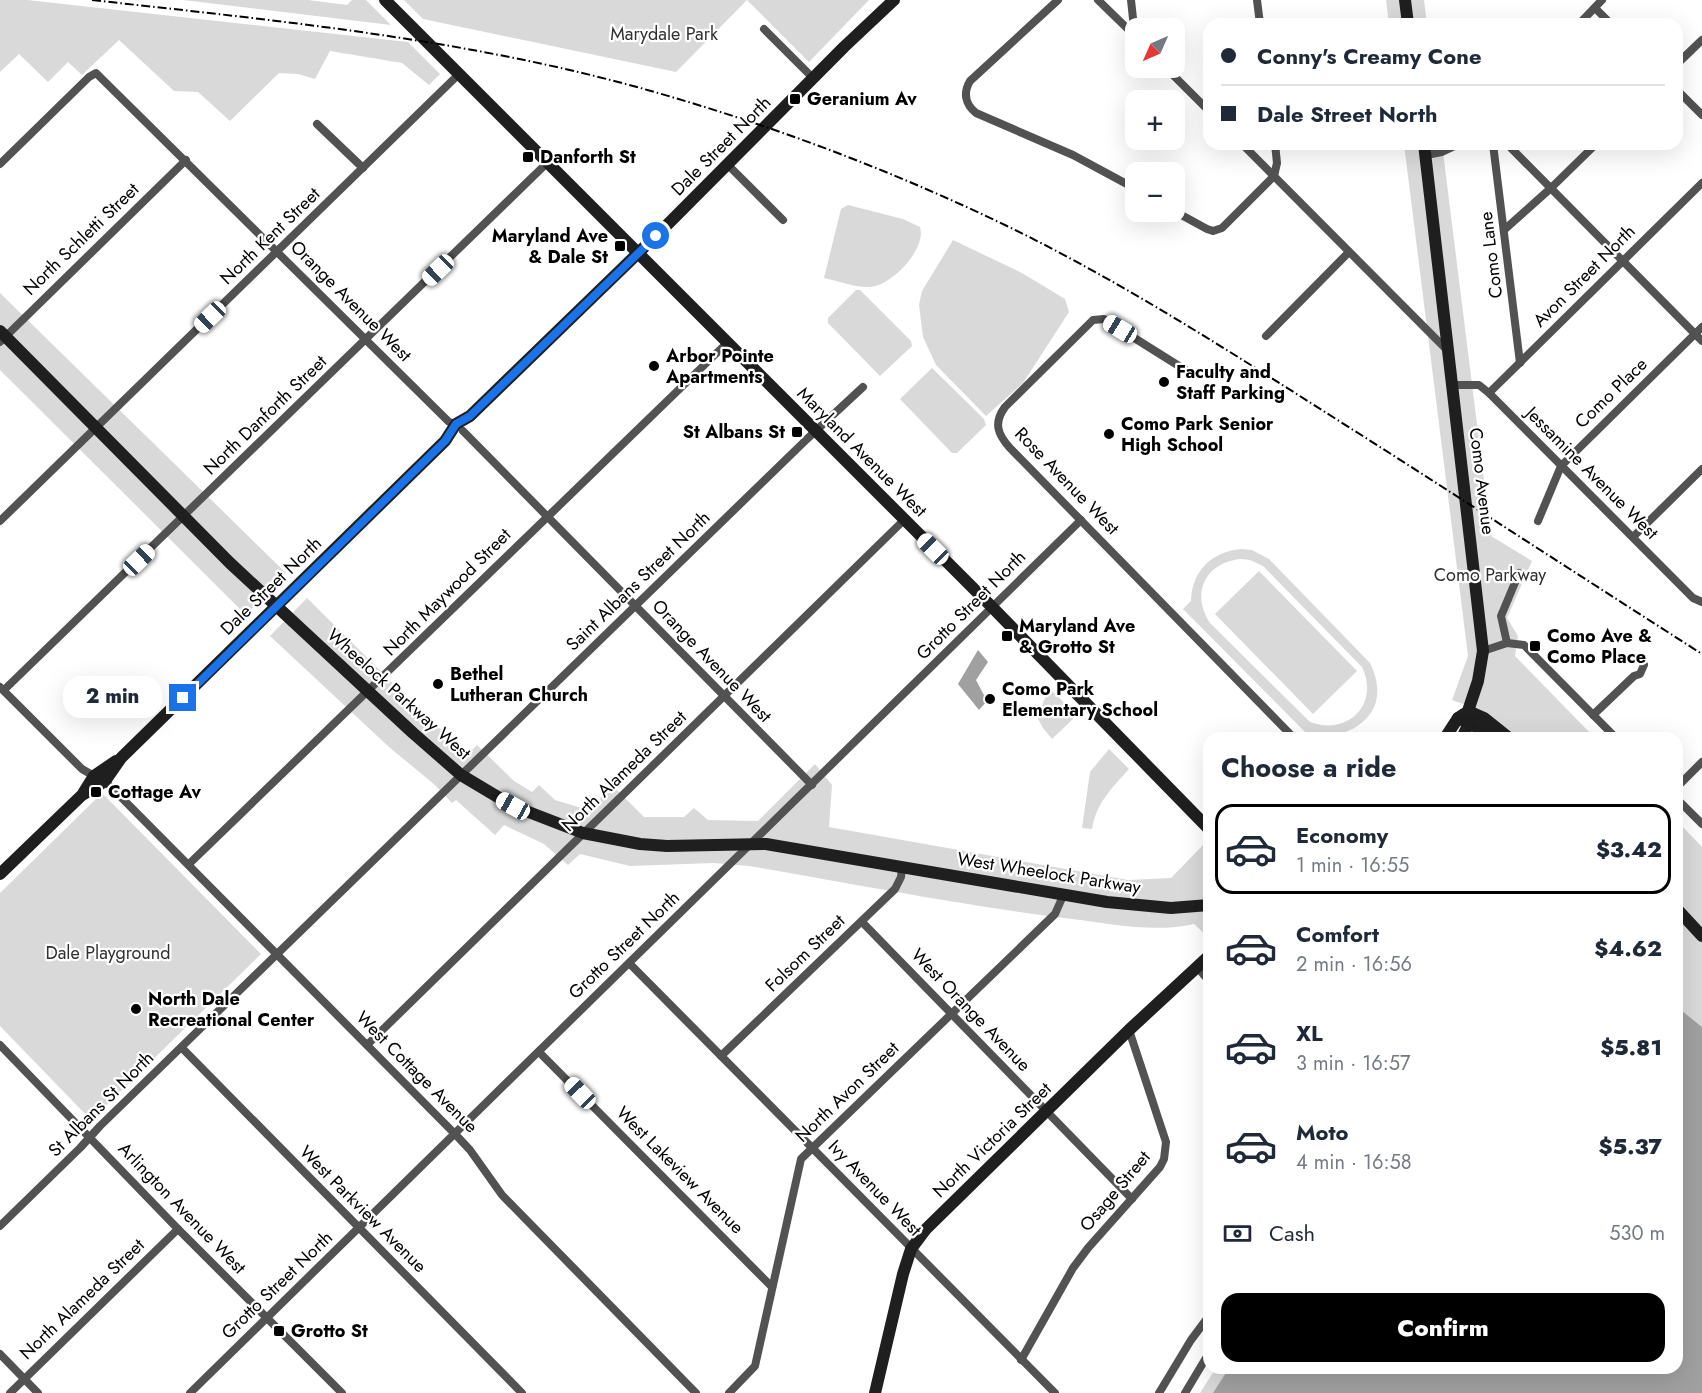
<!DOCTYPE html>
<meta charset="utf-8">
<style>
:root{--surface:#fff;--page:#f2f2f3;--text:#1f2937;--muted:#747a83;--line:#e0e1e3;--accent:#000}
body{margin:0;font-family:Jost,sans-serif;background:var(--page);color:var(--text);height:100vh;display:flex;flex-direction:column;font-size:22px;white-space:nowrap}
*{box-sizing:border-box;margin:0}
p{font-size:20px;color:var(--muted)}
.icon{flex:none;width:33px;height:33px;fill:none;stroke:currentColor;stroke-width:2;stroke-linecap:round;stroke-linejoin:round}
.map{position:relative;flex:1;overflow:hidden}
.drawer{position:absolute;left:1203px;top:732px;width:480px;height:642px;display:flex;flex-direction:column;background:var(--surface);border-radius:18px;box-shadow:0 6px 24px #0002}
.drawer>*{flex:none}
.guide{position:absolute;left:1203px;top:18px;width:480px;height:132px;border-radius:18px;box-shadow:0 6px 24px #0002;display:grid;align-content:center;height:132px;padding:0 18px;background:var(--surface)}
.needle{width:39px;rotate:225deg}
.fabs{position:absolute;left:1125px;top:18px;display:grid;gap:12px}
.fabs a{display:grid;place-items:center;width:60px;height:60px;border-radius:12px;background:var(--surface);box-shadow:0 6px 24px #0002;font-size:30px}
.end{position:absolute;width:27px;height:27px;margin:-14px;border:8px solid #1a73e8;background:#fff;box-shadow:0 0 0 3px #fff}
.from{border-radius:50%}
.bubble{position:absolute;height:42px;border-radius:18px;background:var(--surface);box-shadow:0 6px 24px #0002;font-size:20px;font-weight:800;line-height:42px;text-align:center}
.car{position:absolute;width:18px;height:36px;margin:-18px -9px;border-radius:8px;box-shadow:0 0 4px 2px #0007;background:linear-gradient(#fff 24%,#345 0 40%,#fff 0 76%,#345 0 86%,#fff 0)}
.guide b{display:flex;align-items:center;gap:21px;height:57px;font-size:22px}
.guide b+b{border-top:2px solid var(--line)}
.guide i{width:15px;height:15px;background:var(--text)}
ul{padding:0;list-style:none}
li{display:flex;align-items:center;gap:18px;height:90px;margin:0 12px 9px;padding:0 6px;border:3px solid transparent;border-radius:18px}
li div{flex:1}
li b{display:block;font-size:22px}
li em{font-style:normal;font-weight:800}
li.selected{border-color:var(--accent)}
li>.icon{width:54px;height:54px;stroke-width:1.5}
h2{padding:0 18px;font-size:27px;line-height:72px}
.pay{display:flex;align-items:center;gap:15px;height:66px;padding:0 18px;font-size:22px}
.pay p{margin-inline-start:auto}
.button{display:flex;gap:12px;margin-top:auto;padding:12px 18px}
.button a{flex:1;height:69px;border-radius:18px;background:var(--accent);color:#fff;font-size:24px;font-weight:800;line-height:69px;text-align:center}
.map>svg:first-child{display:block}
.green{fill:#d9d9d9;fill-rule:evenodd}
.water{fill:#a0a0a0}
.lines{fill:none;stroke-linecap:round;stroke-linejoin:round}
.street{stroke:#525252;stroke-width:8}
.secondary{stroke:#1f1f1f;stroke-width:12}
.rail{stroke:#000;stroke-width:2;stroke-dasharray:9 3 1.5 3;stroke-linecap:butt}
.route{stroke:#1a73e8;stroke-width:8}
.poi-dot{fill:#000;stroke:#fff;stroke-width:2}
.labels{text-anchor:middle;stroke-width:4.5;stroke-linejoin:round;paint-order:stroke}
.park-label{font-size:18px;fill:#303030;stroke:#fff}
.poi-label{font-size:18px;font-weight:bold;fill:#000;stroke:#fff;text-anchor:start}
.street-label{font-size:18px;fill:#000;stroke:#fff}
</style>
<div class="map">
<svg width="1702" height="1393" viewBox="0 0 1702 1393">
<rect width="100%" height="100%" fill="#fff"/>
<g class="green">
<polygon points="0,0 27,0 408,42 440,74 429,85 402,63 330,51 315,79 298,74 279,73 230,121 198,92 174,91 119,40 82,75 68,62 48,82 19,54 0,72"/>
<polygon points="183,0 308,0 347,5 352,0 366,0 391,25"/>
<polygon points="404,0 869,0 809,62 747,0 676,72 423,19"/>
<polygon points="1386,0 1424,0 1427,24 1389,24"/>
<polygon points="1404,144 1442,144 1491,536 1532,561 1507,618 1518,636 1515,656 1595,738 1473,738 1488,713 1452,700 1468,656"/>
<path d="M848,205L903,219L920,227C927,249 891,286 870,287C856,288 838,281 824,278L841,209Z"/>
<polygon points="953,240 1022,273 1065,299 1069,312 1023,383 986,416 936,365 923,337 919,305 922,291"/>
<polygon points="856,290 860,290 911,341 912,346 880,376 828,323 828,318"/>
<polygon points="0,293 286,573 246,615 0,370"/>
<polygon points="932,368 984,419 986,425 957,453 952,453 900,399"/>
<path d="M1241,549L1252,550L1269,559L1370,663C1394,712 1355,738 1311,738L1183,609L1191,601C1192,570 1212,552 1241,549ZM1241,559L1250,560L1263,566L1362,667C1380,705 1347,736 1310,722L1210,623C1190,593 1206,562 1241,559Z"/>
<polygon points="1259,571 1357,671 1313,714 1215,614"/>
<path d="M307,598L433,723L470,752L477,745L514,781L532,792L539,785L555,800L588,810L613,786L644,817H684L694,808L708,820L758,821L815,764L832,785L829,827L1128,880L1171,878L1207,841L1209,843V938L1194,924C1156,933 1111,924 1072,919C964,906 856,884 749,866L713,863L630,866L580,854L568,865L544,844L504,825L495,835L456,800L452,803L435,785L389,747L270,636Z"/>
<polygon points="1052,691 1075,713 1074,718 1052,739 1043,728 1037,717 1045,698"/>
<path d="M1109,749L1129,769C1112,788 1096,803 1092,829L1082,828L1090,772Z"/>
<polygon points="102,793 261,954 91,1120 0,1026 0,893"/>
<polygon points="1677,821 1702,847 1702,1393 1200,1393 1216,1368 1677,1368"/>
</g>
<g class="water">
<polygon points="978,650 988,662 976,680 987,701 979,710 958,684"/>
<polygon points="1677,1007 1702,1027 1702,1393 1213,1393 1229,1368 1677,1368"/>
</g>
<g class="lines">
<g class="street">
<path d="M1058,0L970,81C963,93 965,104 976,113L1073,155L1136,189"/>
<polyline points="1098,0 1136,37"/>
<polyline points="1131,0 1135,37"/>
<polyline points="1257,0 1260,24"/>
<polyline points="1595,8 1611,24"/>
<polyline points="1579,24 1602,0"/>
<polyline points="764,29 813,78"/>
<polyline points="1677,64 1702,40"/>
<polyline points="1166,68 1209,111"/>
<polyline points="1677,90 1702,115"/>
<polyline points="317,124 363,168"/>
<polyline points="1242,144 1447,350"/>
<polyline points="1493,144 1520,363"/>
<polyline points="1507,144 1702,341"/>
<polyline points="1426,155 1442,152 1459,144"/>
<polyline points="0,164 89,77 96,73 449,422 456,424"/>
<polyline points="727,164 783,220"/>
<polyline points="1174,211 1207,229 1213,231 1222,228 1274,176 1277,163 1275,144"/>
<polyline points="1504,230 1551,188 1596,144"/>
<polyline points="1266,336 1349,252"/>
<polyline points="0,342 186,160"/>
<path d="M1187,371L1104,319L1093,320L1005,407C993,423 998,435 1010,448L1294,738"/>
<polyline points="1451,385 1479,385 1489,393 1693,598 1702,602"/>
<polyline points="1489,393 1702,183"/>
<polyline points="463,431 812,785"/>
<polyline points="0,521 459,74"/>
<polyline points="1538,521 1561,466 1702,327"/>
<polyline points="1633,537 1702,469"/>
<polyline points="1507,643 1501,616 1519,573"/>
<polyline points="1483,651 1507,643 1524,645 1616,738"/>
<polyline points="0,687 82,769 94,776"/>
<polyline points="4,690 548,162"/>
<polyline points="1593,715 1634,676 1640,674 1644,665"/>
<polyline points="105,781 455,1134 470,1150 502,1195 696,1393"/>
<polyline points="1677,787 1702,762"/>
<polyline points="1677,799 1702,824"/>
<polyline points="189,864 728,342"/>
<polyline points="862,922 1132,1199"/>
<polyline points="629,963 1055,1393"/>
<polyline points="1197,967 1209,981"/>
<polyline points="0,1045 178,1229 342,1393"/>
<polyline points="367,1045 904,520"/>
<polyline points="182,1048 522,1393"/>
<polyline points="539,1052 772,1287"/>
<polyline points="721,1056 895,889 901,877 902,867"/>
<polyline points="0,1226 80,1148 100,1126 807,439 863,387"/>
<polyline points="0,1354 38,1393"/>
<polyline points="1021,1360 1073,1268 1088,1248 1160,1167 1164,1159 1166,1142 1129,1030"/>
<polyline points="10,1393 178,1229"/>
<polyline points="190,1393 1081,520"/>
<polyline points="729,1393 755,1366 801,1159 1055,914 1063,896"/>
<polyline points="1159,1393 1191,1340 1209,1316"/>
<polyline points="1185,1393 1209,1353"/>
</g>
<g class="secondary">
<polyline points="385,0 992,607 1209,829"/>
<polyline points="1405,0 1408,24"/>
<polyline points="1424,144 1483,651 1478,681 1468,711 1469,723 1462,738"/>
<polyline points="0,331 230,563 413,733 461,775 513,806 583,833 640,844 667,846 766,844 1107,902 1171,908 1209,905"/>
<polyline points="1468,711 1484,718 1509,738"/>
<polyline points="1458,718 1478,728 1492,738"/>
<polyline points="1445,738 1458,718 1464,714"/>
<polyline points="84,792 94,776 116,761"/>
<polyline points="0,874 82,795 105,781 121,758 445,441 456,424 470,416 666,226 844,47 894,0"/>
<polyline points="1677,909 1702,936"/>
<polyline points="875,1393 903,1274 911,1249 926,1229 1129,1030 1209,956"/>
</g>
<path class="rail" d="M92,0C280,21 469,39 651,91C774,126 893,171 1007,226C1122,282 1229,351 1336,419C1459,497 1580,576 1702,654"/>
</g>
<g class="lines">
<polyline class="route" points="183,698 445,441 456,424 470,416 656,236"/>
</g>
<g class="poi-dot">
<rect x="789" y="93" width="12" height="12" rx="3"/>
<rect x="522" y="151" width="12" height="12" rx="3"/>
<rect x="614" y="240" width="12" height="12" rx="3"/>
<circle cx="654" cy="366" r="6"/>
<circle cx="1164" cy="382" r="6"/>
<rect x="791" y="426" width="12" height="12" rx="3"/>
<circle cx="1109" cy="434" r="6"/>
<rect x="1001" y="630" width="12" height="12" rx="3"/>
<rect x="1529" y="640" width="12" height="12" rx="3"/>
<circle cx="438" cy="684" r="6"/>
<circle cx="990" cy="699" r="6"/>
<rect x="90" y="786" width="12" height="12" rx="3"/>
<circle cx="136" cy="1009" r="6"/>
<rect x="273" y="1325" width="12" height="12" rx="3"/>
</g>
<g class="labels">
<g class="park-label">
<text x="664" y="40">Marydale Park</text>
<text x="1490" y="581">Como Parkway</text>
<text x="108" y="959">Dale Playground</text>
</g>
<g class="poi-label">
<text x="807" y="105">Geranium Av</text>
<text x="540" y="163">Danforth St</text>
<text x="608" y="242" text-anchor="end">Maryland Ave<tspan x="608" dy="21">&amp; Dale St</tspan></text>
<text x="666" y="362">Arbor Pointe<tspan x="666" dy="21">Apartments</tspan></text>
<text x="1176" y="378">Faculty and<tspan x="1176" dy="21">Staff Parking</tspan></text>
<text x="1121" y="430">Como Park Senior<tspan x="1121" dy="21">High School</tspan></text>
<text x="785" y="438" text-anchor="end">St Albans St</text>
<text x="1019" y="632">Maryland Ave<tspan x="1019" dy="21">&amp; Grotto St</tspan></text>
<text x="1547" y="642">Como Ave &amp;<tspan x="1547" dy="21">Como Place</tspan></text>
<text x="450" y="680">Bethel<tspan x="450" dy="21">Lutheran Church</tspan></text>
<text x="1002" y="695">Como Park<tspan x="1002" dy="21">Elementary School</tspan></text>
<text x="108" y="798">Cottage Av</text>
<text x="148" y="1005">North Dale<tspan x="148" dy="21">Recreational Center</tspan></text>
<text x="291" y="1337">Grotto St</text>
</g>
<g class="street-label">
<text transform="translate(721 146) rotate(-45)" y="6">Dale Street North</text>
<text transform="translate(270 236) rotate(-44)" y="6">North Kent Street</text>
<text transform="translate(81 239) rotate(-44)" y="6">North Schletti Street</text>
<text transform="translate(1491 255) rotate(-97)" y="6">Como Lane</text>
<text transform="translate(1584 276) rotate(-45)" y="6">Avon Street North</text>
<text transform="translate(351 301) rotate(45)" y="6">Orange Avenue West</text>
<text transform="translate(1611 393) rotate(-44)" y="6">Como Place</text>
<text transform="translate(265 415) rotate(-44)" y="6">North Danforth Street</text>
<text transform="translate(862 452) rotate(45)" y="6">Maryland Avenue West</text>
<text transform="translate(1592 473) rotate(45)" y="6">Jessamine Avenue West</text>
<text transform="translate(1067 481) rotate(46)" y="6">Rose Avenue West</text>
<text transform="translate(1482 481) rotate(83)" y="6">Como Avenue</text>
<text transform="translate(638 581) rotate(-44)" y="6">Saint Albans Street North</text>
<text transform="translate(271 586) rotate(-44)" y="6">Dale Street North</text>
<text transform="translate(447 592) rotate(-45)" y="6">North Maywood Street</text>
<text transform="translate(971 605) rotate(-45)" y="6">Grotto Street North</text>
<text transform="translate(712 661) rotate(46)" y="6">Orange Avenue West</text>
<text transform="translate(399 694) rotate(42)" y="6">Wheelock Parkway West</text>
<text transform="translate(624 771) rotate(-44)" y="6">North Alameda Street</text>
<text transform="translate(1049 873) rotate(9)" y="6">West Wheelock Parkway</text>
<text transform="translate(624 945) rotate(-44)" y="6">Grotto Street North</text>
<text transform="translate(805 953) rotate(-44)" y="6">Folsom Street</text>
<text transform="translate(971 1010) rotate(46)" y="6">West Orange Avenue</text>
<text transform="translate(417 1072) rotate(45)" y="6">West Cottage Avenue</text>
<text transform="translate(847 1092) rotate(-44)" y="6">North Avon Street</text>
<text transform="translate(101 1104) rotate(-45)" y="6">St Albans St North</text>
<text transform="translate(992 1140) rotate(-44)" y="6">North Victoria Street</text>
<text transform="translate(680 1170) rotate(45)" y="6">West Lakeview Avenue</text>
<text transform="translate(875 1188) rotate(46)" y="6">Ivy Avenue West</text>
<text transform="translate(1115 1191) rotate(-50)" y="6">Osage Street</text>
<text transform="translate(182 1208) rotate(46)" y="6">Arlington Avenue West</text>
<text transform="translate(363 1209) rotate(45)" y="6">West Parkview Avenue</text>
<text transform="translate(277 1285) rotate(-44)" y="6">Grotto Street North</text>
<text transform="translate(82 1299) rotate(-44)" y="6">North Alameda Street</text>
</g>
</g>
</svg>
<div class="fabs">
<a><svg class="needle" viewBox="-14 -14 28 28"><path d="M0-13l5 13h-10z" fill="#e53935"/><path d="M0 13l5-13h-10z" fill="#747a83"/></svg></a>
<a>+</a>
<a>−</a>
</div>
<i class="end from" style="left:656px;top:236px"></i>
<i class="end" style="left:183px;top:698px"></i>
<div class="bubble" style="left:63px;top:676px;width:99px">2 min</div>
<i class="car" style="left:438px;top:270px;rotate:226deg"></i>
<i class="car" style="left:210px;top:317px;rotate:226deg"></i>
<i class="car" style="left:1120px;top:329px;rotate:301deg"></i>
<i class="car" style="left:933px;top:549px;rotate:315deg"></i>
<i class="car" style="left:139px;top:560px;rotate:46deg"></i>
<i class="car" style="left:513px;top:806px;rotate:299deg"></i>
<i class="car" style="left:580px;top:1093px;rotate:316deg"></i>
<div class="guide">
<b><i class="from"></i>Conny's Creamy Cone</b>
<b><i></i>Dale Street North</b>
</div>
<section class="drawer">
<h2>Choose a ride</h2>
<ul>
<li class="selected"><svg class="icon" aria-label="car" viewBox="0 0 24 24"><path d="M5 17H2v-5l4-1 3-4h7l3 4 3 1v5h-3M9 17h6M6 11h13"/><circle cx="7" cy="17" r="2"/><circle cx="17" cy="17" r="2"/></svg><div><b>Economy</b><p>1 min · 16:55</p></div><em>$3.42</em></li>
<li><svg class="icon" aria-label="car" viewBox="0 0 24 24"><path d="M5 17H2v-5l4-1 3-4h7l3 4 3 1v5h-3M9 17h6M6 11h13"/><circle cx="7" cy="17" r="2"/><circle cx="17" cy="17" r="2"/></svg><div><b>Comfort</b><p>2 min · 16:56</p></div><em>$4.62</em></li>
<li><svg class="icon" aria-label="car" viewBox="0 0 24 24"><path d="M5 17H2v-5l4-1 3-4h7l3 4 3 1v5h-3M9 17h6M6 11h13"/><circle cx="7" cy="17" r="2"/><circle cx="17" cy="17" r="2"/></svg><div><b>XL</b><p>3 min · 16:57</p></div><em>$5.81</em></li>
<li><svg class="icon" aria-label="car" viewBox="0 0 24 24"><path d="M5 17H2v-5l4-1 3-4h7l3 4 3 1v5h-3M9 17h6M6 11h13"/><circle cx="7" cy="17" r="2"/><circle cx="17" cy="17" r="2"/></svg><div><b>Moto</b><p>4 min · 16:58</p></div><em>$5.37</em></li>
</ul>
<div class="pay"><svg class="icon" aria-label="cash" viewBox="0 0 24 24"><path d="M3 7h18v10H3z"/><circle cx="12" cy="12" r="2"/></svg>Cash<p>530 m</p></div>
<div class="button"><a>Confirm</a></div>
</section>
</div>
